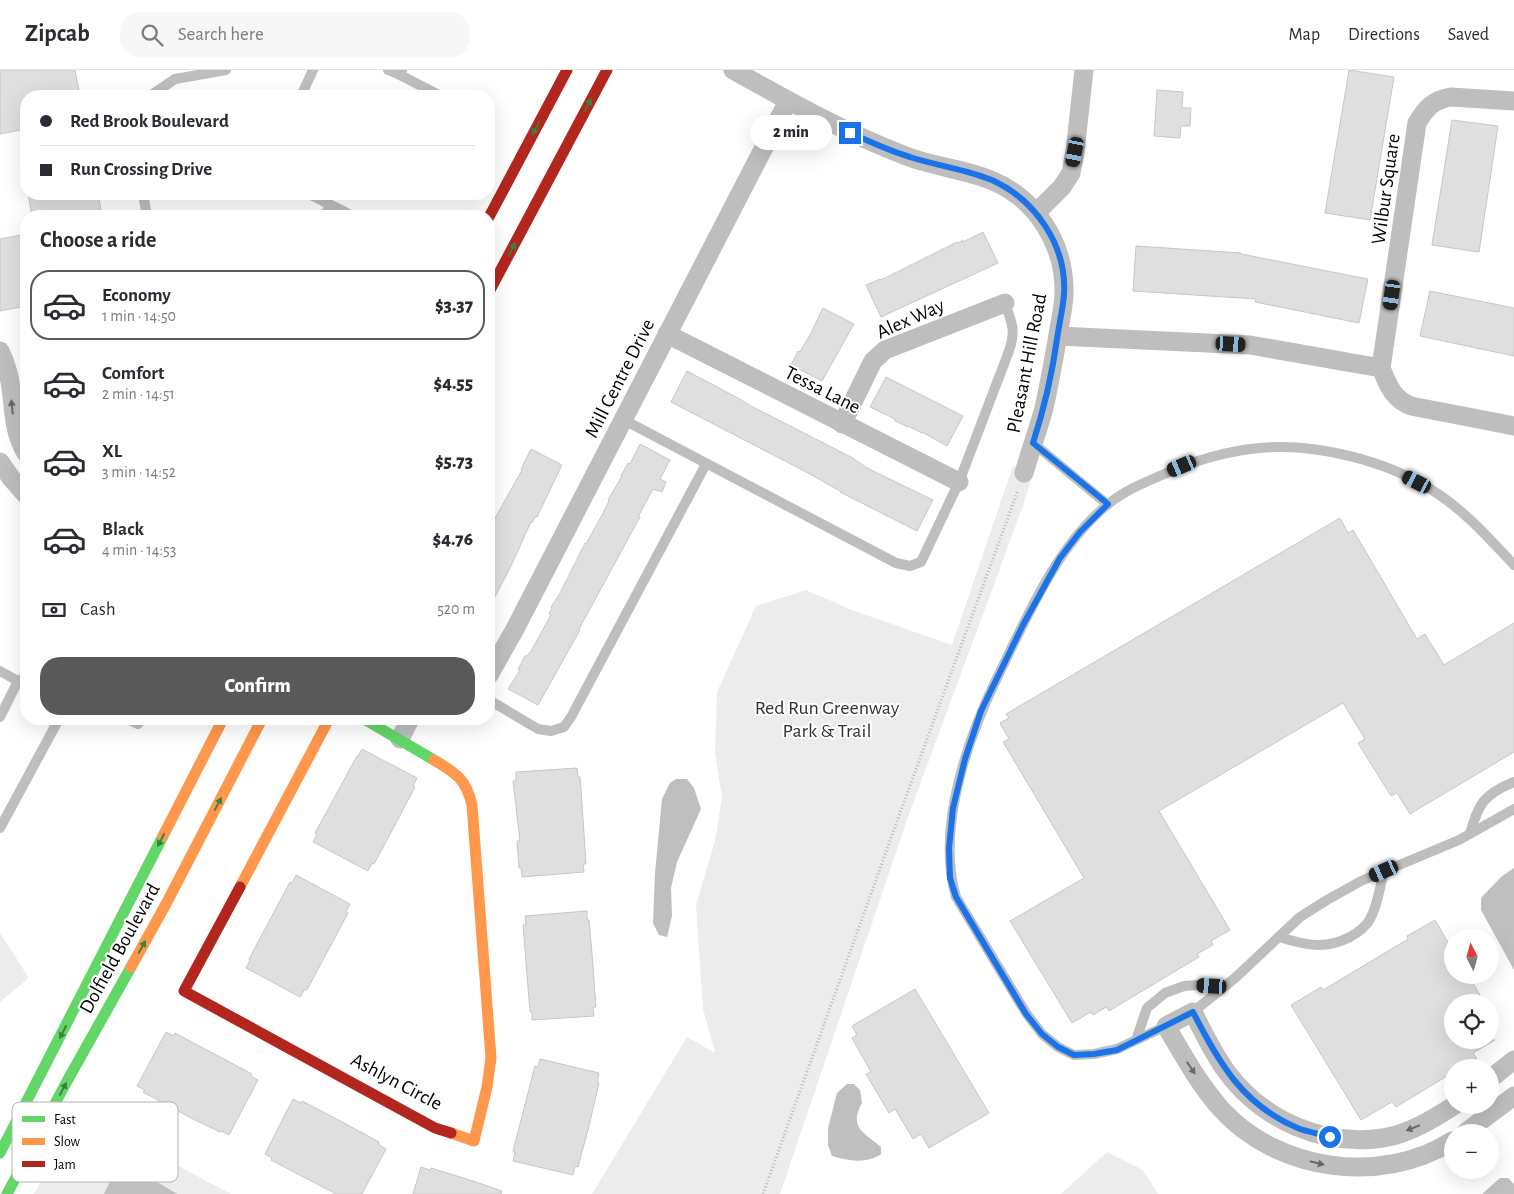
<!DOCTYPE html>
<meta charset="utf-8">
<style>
:root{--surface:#fff;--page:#f7f7f7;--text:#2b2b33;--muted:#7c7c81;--line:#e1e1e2;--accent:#595959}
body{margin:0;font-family:"Alegreya Sans",sans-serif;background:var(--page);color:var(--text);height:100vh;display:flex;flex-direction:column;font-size:19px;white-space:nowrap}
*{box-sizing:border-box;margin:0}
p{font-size:16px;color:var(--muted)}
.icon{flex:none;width:28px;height:28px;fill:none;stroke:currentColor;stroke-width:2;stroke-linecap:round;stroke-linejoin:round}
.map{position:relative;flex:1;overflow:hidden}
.side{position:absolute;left:20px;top:140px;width:475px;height:515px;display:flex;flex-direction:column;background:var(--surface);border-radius:20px;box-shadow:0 5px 20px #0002}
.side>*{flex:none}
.top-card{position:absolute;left:20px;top:20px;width:475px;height:110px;border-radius:20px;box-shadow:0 5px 20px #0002;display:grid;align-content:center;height:110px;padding:0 20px;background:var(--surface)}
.needle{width:32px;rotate:354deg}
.controls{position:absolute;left:1444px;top:859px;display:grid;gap:10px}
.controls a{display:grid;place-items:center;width:55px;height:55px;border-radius:50%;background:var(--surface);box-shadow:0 5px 20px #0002;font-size:25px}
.end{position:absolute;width:22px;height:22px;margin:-11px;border:6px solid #1a73e8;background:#fff;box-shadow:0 0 0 2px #fff}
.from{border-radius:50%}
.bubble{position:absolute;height:35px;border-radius:18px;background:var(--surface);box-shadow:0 5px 20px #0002;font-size:16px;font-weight:800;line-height:35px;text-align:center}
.car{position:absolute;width:15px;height:30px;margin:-15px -8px;border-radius:6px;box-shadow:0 0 4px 1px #0007;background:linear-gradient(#222 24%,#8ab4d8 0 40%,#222 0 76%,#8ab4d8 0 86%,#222 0)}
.top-card b{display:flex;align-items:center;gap:18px;height:48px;font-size:19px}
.top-card b+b{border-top:1px solid var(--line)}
.top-card i{width:12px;height:12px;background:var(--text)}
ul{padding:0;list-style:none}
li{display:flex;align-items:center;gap:15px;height:70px;margin:0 10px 8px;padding:0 10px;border:2px solid transparent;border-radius:20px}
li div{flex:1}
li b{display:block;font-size:19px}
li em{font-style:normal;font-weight:800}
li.active{border-color:var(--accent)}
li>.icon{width:45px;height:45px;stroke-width:1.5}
h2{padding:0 20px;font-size:22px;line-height:60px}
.pay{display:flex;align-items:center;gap:12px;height:55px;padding:0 20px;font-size:19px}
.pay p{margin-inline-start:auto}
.action{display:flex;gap:10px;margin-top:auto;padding:10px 20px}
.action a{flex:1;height:58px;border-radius:20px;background:var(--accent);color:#fff;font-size:20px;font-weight:800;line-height:58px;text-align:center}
header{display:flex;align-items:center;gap:30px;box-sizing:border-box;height:70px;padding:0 25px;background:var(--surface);border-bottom:1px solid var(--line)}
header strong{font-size:24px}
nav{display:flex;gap:28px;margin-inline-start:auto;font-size:18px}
.search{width:350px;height:45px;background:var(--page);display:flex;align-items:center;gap:12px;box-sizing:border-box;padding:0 18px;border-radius:20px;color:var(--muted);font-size:19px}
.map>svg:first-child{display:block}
.green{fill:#ececec}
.water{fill:#bfbfbf}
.building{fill:#dfdfdf;stroke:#c7c7c7}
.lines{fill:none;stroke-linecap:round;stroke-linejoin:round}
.path{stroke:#b9b9b9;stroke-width:3;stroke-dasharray:1 2.5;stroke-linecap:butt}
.lane{stroke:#bebebe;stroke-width:10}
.street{stroke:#bebebe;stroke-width:19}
.fast{stroke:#63d668;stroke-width:11}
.slow{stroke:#ff974d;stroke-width:11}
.jam{stroke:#b3261e;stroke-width:11}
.oneway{fill:#3b803e}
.oneway2{fill:#686868}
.route{stroke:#1a73e8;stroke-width:6}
.labels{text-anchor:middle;stroke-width:4;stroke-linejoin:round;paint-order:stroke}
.street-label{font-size:20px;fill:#000;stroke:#fff}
.park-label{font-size:20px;fill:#333;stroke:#fff}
.key{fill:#fff;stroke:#b2b2b2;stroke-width:1}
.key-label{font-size:14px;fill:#000}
</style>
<header>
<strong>Zipcab</strong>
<div class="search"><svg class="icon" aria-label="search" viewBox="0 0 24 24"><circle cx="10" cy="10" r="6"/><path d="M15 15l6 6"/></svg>Search here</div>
<nav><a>Map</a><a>Directions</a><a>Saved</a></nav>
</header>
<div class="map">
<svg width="1514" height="1124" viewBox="0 0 1514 1124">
<rect width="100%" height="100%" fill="#fff"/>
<g class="green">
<polygon points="1013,396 1034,400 1023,436 908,747 780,1124 592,1124 687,967 715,983 703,939 696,835 715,771 722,727 715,683 717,622 756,536 806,520 852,540 952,575"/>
<polygon points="0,863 29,908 0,932"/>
<polygon points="77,1042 231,1124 34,1124"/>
<polygon points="1107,1082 1143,1100 1158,1124 1061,1124"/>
</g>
<g class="water">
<polygon points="676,709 687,709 694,718 701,739 677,792 671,818 672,846 667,867 659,865 653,853 655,803 662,729 670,713"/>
<polygon points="1514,798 1514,900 1481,840 1481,828 1501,807"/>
<path d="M847,1014H854L860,1020L862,1033C848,1058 865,1063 881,1077V1084C867,1094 848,1091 832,1086L828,1075V1058L837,1023Z"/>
<polygon points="121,1097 134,1098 177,1124 104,1124 114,1103"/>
<polygon points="1500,1108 1508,1108 1514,1114 1514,1124 1482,1124"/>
</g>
<g class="building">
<polygon points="0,0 75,0 80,26 26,26 26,59 0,64"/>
<polygon points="1349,0 1394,7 1370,150 1325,143"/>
<polygon points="1157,20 1183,22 1182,38 1191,38 1190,56 1181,56 1180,68 1154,66"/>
<polygon points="1452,50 1498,56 1479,182 1432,175"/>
<polygon points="28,124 98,124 102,146 32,146"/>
<polygon points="983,162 998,193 881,247 866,215 880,209 881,210 957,172 958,173 963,170 963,172"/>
<polygon points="26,164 26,236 0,241 0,169"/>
<polygon points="1136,176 1241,183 1241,184 1368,209 1359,253 1255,232 1256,229 1133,221"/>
<polygon points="1430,221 1514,238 1514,286 1420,266"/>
<polygon points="823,238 854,254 822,311 791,295 798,281 800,282 811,263"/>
<polygon points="687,301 738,328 751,336 851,387 867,398 933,430 917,461 840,422 840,421 808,403 671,332"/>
<polygon points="886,307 963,346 947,376 922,362 922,363 908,356 908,357 895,351 895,349 870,337"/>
<polygon points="640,374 670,390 660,409 666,412 662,422 653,419 638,447 640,447 579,559 580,560 538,635 508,619 520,600 518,599 525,586 527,586 531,581 551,545 549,544 552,538 551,537 559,525 585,473 586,474 602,445 609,431 608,430 622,406 621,406 628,393 630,394"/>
<polygon points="531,379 562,395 537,447 536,446 532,453 531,452 511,496 489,538 489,459 522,400 521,399"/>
<polygon points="1340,448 1348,463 1353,460 1417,569 1425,564 1444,595 1514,553 1514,682 1410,744 1397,723 1391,726 1358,673 1365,669 1343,633 1159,741 1230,860 1211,871 1213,875 1197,884 1199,887 1109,941 1106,937 1093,945 1091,942 1072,953 1010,851 1084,808 1003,672 1009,669 1000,653 1009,648 1006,644"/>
<polygon points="362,679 417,708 413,716 415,717 387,770 374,794 372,793 368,801 313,772 317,764 315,763 357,686 358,686"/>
<polygon points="577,698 578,707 580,707 582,734 586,794 583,794 584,802 522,807 521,798 519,798 517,771 520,771 513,711 516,711 516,702"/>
<polygon points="296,805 350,834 346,842 348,843 307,920 305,919 300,927 246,898 250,890 249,889 290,812 292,813"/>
<polygon points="587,841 587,850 589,850 592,884 596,937 593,937 594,946 532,950 532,942 530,942 523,855 526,855 525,846"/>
<polygon points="1435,850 1452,879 1452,905 1468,905 1484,932 1452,932 1452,970 1495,970 1473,983 1477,989 1462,998 1452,998 1452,1003 1396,1037 1392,1032 1361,1050 1291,935 1321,917 1323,920 1408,869 1407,866"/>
<polygon points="915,919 989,1043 929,1078 921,1064 913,1069 895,1039 889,1043 866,1004 871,1002 852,968 857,965 852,956"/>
<polygon points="166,962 174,966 175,963 252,1004 251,1006 258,1010 229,1065 221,1061 220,1062 191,1048 143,1022 145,1020 137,1016"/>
<polygon points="540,989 599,1003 597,1012 599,1013 589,1056 578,1097 575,1096 573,1105 513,1091 515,1082 513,1081 520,1054 535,996 538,997"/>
<polygon points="293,1029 301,1033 302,1031 333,1047 379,1072 378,1074 386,1079 362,1124 336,1124 271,1090 272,1088 265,1084"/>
<polygon points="421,1097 430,1100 431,1098 473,1111 502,1121 501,1124 413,1124"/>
</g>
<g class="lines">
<polyline class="path" points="763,1124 900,743 1018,420"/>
<g class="lane">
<polyline points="388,0 400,5 402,1"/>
<polyline points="400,5 441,26"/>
<polyline points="150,26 175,9 226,0"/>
<polyline points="301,26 313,0"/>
<polyline points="143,124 147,146"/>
<polyline points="309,124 331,135 324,146"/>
<polyline points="331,135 353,146"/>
<path d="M622,349L896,493L910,496L921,492L959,412L1009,281C1016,260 1012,253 1005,233"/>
<polyline points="1033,373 1107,434"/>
<polyline points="0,601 18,611"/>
<polyline points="489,630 538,659 551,661 564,657 571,647 706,394"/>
<polyline points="0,647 18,611 26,607"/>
<polyline points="128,649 138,654"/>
<polyline points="0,758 59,649"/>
<path d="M1470,764C1478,734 1484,724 1514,712"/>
<path d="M1279,867C1305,875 1325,880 1350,867C1357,863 1366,857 1370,849C1378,835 1380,816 1384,801"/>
<polyline points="1193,942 1235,908 1300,847 1327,830 1361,811 1459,770 1514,739"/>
<path d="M1166,956L1117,979L1094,984L1074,985L1058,977L1042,964L1026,943L956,827C936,759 967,670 997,608C1026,549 1056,477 1107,435C1122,422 1143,413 1162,405C1193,391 1226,381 1260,378C1315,373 1385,390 1432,420C1464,440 1488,467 1514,495"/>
<polyline points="1136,970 1147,938 1165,923 1184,916 1198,915 1225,916"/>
</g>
<g class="street">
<path d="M733,0C790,32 846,63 906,86C934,97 965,99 993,111C1037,130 1065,175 1064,223C1064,238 1059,255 1057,271C1053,293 1049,316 1044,338C1038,360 1030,382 1024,403"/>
<polyline points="1036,143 1062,117 1071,103 1075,82 1084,0"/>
<polyline points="667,264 959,412"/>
<path d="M1058,266L1250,275L1381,298C1388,315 1393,329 1411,336L1514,356"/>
<path d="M0,281C4,289 7,298 9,307C15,333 11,359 26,383"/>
<path d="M1381,298L1417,53C1426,38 1433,30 1451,27L1514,31"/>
<polyline points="842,354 873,291 885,280 1005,233"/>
<polyline points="0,392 11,408 26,425"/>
<polyline points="489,605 515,559 788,31"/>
<polyline points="400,669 410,649"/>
<polyline points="1490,1009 1514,990"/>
<polyline points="1466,1062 1514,1026"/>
<path d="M1452,1071C1381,1116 1277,1101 1221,1039C1199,1014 1183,985 1166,956L1193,942C1203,962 1213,983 1226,1001C1262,1050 1323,1077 1383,1068C1409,1064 1433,1049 1455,1035"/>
</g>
<g class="fast">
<polyline points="364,649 434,690"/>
<polyline points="0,1083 163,766"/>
<polyline points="7,1124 66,1013 131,897"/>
</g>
<g class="slow">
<path d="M434,690C456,703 466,709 472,735L491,988L487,1017L474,1071L451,1063"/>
<polyline points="163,766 223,649"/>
<polyline points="240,817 329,649"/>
<polyline points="131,897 166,834 262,649"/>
</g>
<g class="jam">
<polyline points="489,147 567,0"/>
<polyline points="489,222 607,0"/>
<polyline points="240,817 184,921 435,1058 451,1063"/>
</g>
</g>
<defs><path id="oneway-solid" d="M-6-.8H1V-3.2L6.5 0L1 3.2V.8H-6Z" transform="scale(1.25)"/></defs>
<g class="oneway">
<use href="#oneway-solid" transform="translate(588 35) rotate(-62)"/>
<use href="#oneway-solid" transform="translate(536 58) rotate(118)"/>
<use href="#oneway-solid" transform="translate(512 179) rotate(-62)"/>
<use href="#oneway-solid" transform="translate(218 734) rotate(-62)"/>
<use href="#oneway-solid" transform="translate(161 770) rotate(117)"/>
<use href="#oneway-solid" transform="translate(142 877) rotate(-61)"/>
<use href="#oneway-solid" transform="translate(63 962) rotate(117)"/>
<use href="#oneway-solid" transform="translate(63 1019) rotate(-62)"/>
</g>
<g class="oneway2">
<use href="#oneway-solid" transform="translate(12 337) rotate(-96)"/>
<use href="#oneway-solid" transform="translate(1191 998) rotate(56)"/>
<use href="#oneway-solid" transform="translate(1413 1058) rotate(158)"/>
<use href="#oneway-solid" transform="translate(1317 1093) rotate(14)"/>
</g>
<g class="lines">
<path class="route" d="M850,63C869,71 889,81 910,87C937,96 967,99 994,111C1036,131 1067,176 1064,224C1063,239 1059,254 1057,269C1052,305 1044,339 1033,373L1108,434L1080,462L1060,488L1023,555L981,641L965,689L953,738L949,778L950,808L956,827L1026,944L1042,964L1058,977L1074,985L1094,984L1117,980L1193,942C1219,993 1243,1036 1300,1059C1309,1062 1320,1064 1330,1067"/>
</g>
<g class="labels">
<g class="street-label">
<text transform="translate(1385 119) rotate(-82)" y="7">Wilbur Square</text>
<text transform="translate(910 248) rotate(-24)" y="7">Alex Way</text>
<text transform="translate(1026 293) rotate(-79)" y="7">Pleasant Hill Road</text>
<text transform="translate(619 308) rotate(-63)" y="7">Mill Centre Drive</text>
<text transform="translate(823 319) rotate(27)" y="7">Tessa Lane</text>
<text transform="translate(119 878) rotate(-61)" y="7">Dolfield Boulevard</text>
<text transform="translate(397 1011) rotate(28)" y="7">Ashlyn Circle</text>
</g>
<g class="park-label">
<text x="827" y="644">Red Run Greenway<tspan x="827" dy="23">Park &amp; Trail</tspan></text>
</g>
</g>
<rect x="12" y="1032" width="166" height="80" rx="8" class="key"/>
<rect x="22" y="1046" width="23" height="6" fill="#63d668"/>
<rect x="22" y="1068" width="23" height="7" fill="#ff974d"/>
<rect x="22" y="1091" width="23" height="6" fill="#b3261e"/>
<g class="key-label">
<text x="54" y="1054">Fast</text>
<text x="54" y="1076">Slow</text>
<text x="54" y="1099">Jam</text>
</g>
</svg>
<div class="controls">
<a><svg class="needle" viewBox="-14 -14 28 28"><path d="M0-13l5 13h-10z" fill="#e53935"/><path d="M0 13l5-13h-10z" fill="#7c7c81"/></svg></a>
<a><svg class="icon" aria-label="locate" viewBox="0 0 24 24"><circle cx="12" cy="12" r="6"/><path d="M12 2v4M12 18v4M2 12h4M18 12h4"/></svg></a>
<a>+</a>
<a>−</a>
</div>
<i class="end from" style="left:1330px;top:1067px"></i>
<i class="end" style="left:850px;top:63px"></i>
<div class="bubble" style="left:750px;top:45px;width:82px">2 min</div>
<i class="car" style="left:1075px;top:82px;rotate:191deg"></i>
<i class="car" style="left:1392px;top:225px;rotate:188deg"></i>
<i class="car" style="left:1231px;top:274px;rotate:93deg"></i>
<i class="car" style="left:1182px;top:396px;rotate:247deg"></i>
<i class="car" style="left:1417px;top:412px;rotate:297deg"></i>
<i class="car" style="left:1384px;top:801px;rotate:246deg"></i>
<i class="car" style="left:1212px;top:916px;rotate:273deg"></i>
<div class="top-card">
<b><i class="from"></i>Red Brook Boulevard</b>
<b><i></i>Run Crossing Drive</b>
</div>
<section class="side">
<h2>Choose a ride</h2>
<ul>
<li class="active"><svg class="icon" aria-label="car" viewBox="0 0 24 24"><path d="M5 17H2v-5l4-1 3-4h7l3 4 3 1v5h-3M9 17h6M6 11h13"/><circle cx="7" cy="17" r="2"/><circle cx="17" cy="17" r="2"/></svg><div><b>Economy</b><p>1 min · 14:50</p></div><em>$3.37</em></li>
<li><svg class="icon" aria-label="car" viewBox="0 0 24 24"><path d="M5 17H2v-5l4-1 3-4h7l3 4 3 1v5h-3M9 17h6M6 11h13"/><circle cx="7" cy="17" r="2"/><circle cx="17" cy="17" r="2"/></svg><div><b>Comfort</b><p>2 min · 14:51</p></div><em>$4.55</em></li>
<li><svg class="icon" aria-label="car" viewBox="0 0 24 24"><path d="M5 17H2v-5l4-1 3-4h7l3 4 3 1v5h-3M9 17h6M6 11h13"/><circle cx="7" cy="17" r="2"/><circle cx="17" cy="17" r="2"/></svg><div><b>XL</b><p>3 min · 14:52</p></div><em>$5.73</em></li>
<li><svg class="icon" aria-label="car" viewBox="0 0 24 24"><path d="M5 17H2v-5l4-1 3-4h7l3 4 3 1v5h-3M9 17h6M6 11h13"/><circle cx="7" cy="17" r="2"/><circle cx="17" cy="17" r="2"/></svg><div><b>Black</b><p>4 min · 14:53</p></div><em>$4.76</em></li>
</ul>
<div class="pay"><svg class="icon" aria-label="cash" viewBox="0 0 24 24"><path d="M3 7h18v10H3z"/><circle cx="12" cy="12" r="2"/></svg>Cash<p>520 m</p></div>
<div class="action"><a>Confirm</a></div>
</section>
</div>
